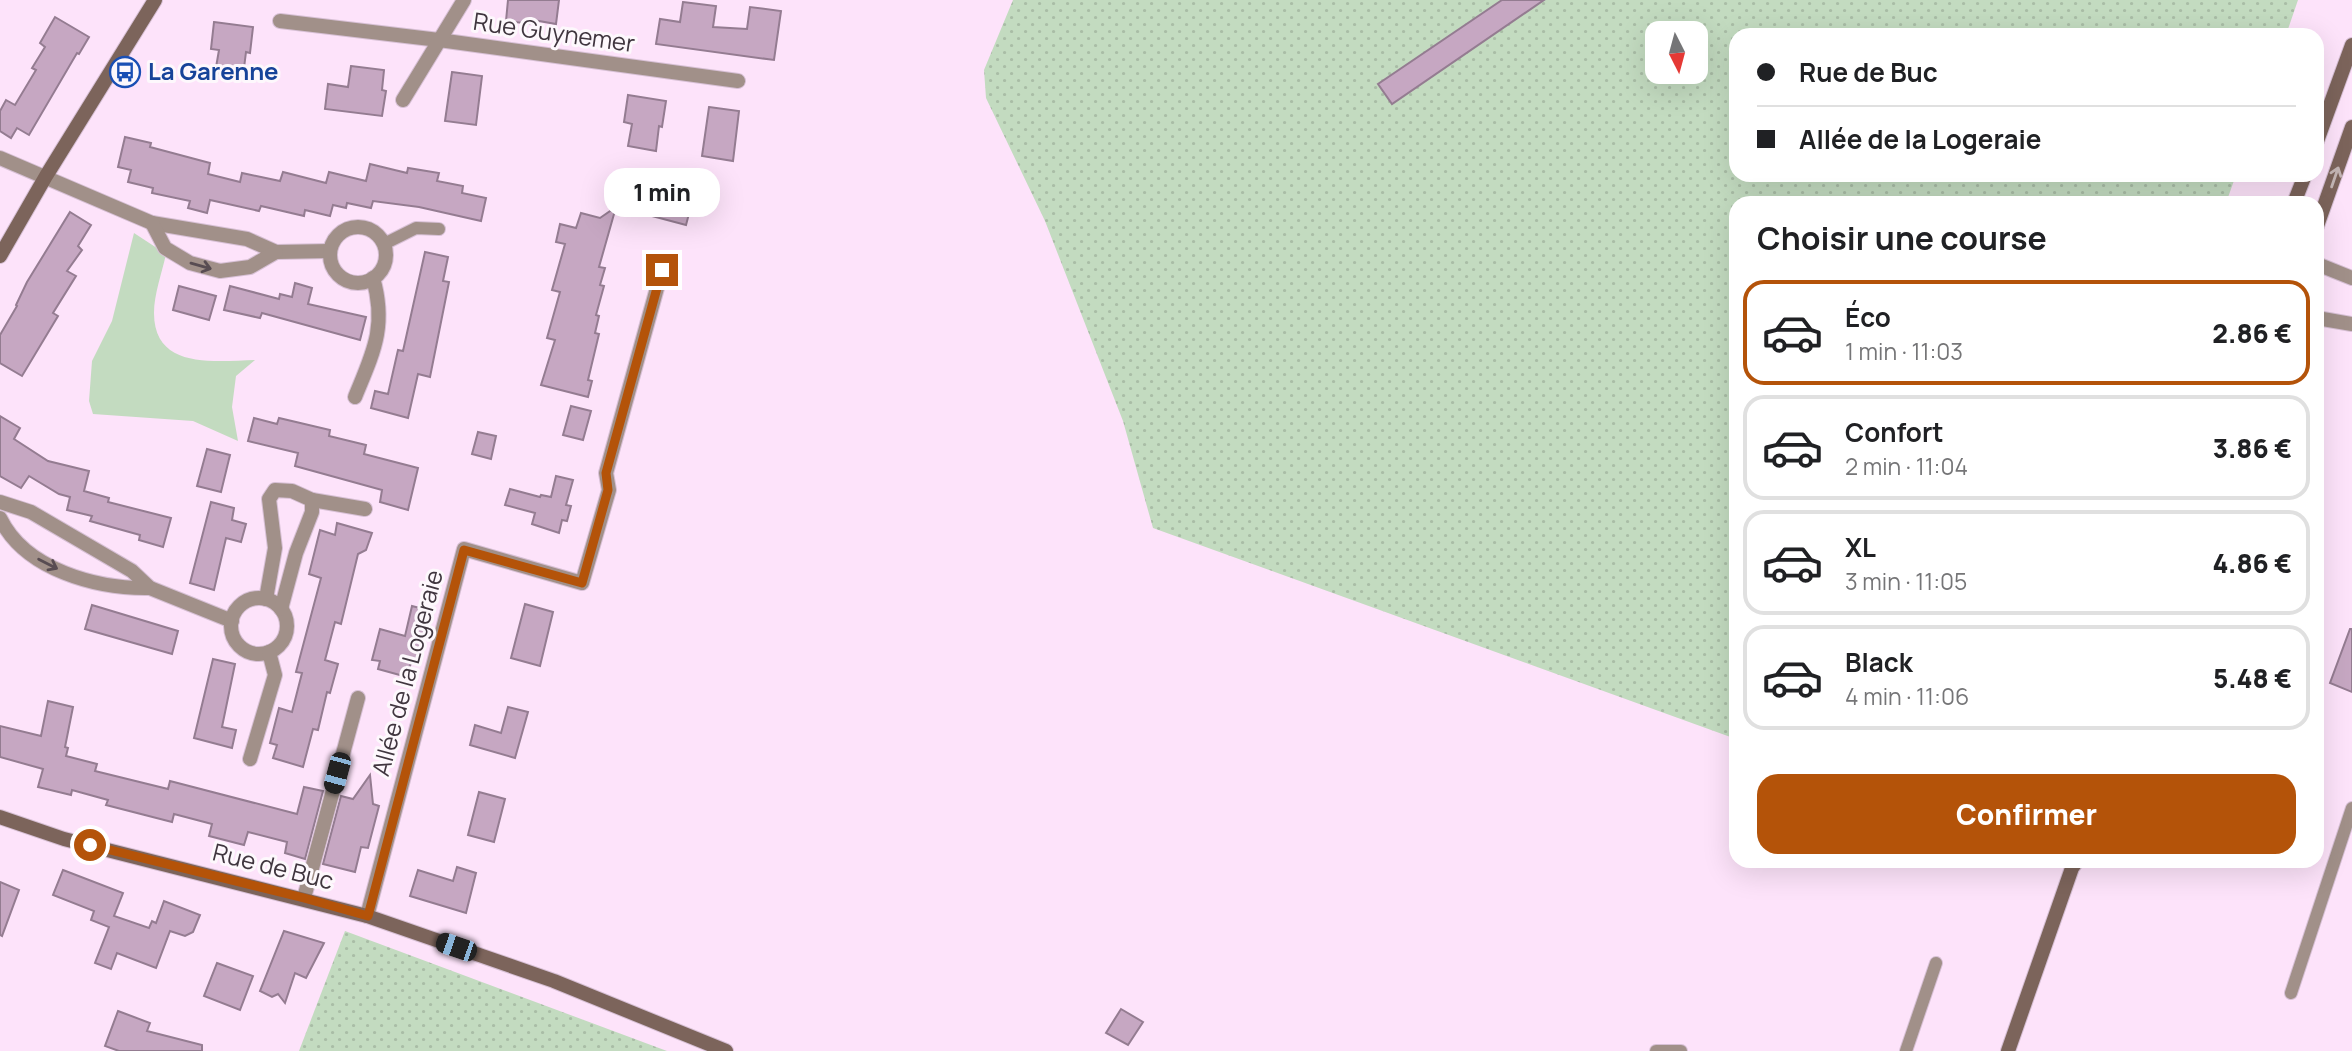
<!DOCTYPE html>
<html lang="fr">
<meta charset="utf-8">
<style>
:root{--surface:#fff;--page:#f6f6f6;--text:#202124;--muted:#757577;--line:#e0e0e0;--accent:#b45309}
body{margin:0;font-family:Manrope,sans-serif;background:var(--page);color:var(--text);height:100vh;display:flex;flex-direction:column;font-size:26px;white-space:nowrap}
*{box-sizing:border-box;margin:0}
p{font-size:23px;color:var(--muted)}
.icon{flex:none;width:38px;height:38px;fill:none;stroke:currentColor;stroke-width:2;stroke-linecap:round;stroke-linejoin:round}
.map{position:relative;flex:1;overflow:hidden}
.sheet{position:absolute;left:1729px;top:196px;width:595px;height:672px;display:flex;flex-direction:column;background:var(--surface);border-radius:21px;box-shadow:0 7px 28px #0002}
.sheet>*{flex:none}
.guide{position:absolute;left:1729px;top:28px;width:595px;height:154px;border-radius:21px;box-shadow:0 7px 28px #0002;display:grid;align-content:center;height:154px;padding:0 28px;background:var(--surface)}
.needle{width:46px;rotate:174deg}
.buttons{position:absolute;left:1645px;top:21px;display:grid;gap:14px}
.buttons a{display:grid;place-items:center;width:63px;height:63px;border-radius:14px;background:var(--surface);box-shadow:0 7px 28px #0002;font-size:35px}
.end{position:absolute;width:32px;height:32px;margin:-16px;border:9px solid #b45309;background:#fff;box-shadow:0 0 0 4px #fff}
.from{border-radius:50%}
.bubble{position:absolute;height:49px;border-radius:21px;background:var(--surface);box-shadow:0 7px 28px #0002;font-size:23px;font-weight:800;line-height:49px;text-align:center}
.car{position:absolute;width:21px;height:42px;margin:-21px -10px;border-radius:9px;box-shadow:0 0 5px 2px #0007;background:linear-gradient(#222 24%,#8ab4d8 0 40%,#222 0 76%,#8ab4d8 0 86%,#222 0)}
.guide b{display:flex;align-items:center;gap:24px;height:66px;font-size:26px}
.guide b+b{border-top:2px solid var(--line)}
.guide i{width:18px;height:18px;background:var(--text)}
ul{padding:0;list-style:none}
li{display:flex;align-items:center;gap:21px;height:105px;margin:0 14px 10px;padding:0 14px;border:4px solid var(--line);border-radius:21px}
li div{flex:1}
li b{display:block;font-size:26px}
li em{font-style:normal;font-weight:800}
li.active{border-color:var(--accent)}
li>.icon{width:63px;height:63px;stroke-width:1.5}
h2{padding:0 28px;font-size:32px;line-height:84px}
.primary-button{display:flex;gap:14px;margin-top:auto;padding:14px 28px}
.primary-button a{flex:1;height:80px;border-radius:21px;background:var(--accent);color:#fff;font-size:28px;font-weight:800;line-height:80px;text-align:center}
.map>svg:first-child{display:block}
.grass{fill:url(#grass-dots);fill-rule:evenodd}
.park{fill:#c3dbc0}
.building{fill:#c6a7c2;stroke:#947c91;stroke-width:2}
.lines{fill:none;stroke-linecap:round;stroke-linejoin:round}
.lane-casing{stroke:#d7c0d5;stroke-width:14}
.street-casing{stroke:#d7c0d5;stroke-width:16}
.secondary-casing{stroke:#d7c0d5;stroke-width:16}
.lane{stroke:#a19089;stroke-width:12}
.street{stroke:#a19089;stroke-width:14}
.secondary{stroke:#7c645b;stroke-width:14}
.oneway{stroke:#c3b5b4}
.oneway2{stroke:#584c52}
.route{stroke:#b45309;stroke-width:9}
.labels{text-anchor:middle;stroke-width:6;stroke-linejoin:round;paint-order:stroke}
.street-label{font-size:24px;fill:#40363f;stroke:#fdf8fc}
.transit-label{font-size:24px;font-weight:bold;fill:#164399;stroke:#fdf8fc;text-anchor:start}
</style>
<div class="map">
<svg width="2352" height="1051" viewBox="0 0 2352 1051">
<defs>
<pattern id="grass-dots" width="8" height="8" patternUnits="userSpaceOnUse" patternTransform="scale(1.75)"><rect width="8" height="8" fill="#c3dbc0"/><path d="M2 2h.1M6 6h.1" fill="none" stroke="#a9bda6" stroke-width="1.8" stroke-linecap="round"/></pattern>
</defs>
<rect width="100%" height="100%" fill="#fde3fa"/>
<g class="grass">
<path d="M1013,0H2298L2286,35H1736V175H2236L2226,203H1736V739L1153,528L1123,421L1045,221L986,98L984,70ZM1657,33H1696V72H1657Z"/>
<polygon points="345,931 667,1051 299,1051"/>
</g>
<path class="park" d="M134,233L166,254C162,273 154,294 154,313C154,370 215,361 255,360L236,376L232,407L238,441L193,421L93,414L89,401L92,361L112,321Z"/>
<g class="building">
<polygon points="508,0 559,0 556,24 533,20 532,24 506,21"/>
<polygon points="1502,0 1544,0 1392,104 1378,84"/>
<polygon points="683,2 716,6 713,27 747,29 750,7 781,11 774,60 656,44 660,19 680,22"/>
<polygon points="55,17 89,37 79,54 77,53 29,135 17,128 11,138 0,131 0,111 6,100 15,105 36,70 32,68 45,47 40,43"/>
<polygon points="214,22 253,27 250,53 246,52 243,76 215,73 219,50 211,49"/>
<polygon points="351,66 384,70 382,90 386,91 382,116 325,109 328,84 348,87"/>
<polygon points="452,72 482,76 476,125 445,121"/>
<polygon points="628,95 666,101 662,127 659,126 656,151 628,146 632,124 624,122"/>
<polygon points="709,107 739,111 733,161 702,156"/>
<polygon points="125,137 151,143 150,147 210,163 208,174 240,182 242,173 280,181 283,172 326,183 329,172 366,181 370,164 407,173 408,168 439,173 437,181 463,186 462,193 486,198 481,221 419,207 373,201 371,208 347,203 346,208 333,205 330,216 305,210 304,216 261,206 259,211 210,200 207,213 188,208 190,201 152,193 153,188 128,182 131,170 118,167"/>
<polygon points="657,196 691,206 686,225 652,216"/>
<polygon points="616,207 599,267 605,268 600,285 604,286 596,315 599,316 595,333 599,334 588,380 592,381 588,397 541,385 555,340 547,338 560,292 552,290 565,244 556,242 560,224 576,228 581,213 600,218"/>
<polygon points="70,212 91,225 78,246 82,250 67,271 76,276 53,313 58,316 22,376 0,363 0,335 17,306 16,305 27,282"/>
<polygon points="425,252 448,257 443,281 449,282 430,377 418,374 408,418 371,408 375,391 388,394 398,350 403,351"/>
<polygon points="295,283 312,288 308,304 366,317 360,340 262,313 260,318 224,310 230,286 279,299 280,294 292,297"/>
<polygon points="179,286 216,296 209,320 173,310"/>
<polygon points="571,406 591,411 583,440 563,435"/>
<polygon points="0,416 20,428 14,439 48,461 89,471 84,491 109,498 108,502 171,518 163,547 139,540 140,535 90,521 92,516 67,510 70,497 59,494 29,476 21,488 0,476"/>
<polygon points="254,418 277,424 279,418 330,430 329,436 366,445 364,454 418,468 408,510 380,502 382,490 295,466 298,453 248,441"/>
<polygon points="478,432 496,436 491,459 472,454"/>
<polygon points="207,449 230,455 221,492 197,486"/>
<polygon points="556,476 573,480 566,505 571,506 567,521 562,520 559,533 532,524 535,513 505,505 510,489 540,497 541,495 551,497"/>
<polygon points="211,502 234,508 232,520 246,524 241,542 226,538 214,590 190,583"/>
<polygon points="337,523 372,533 366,550 358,554 341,624 335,622 325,660 338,664 330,693 327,692 318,730 313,729 303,767 273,758 277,745 270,743 279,708 292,712 302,673 296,672 321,578 309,574 320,530 335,535"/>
<polygon points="525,604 553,612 540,666 511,658"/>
<polygon points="92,605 178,631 172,654 85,629"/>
<polygon points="412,606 431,611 417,660 412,659 407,677 378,669 380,661 372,660 380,629 405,636"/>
<polygon points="2350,629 2352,629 2352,692 2330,683"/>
<polygon points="213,659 235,664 222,727 236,730 232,748 194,738"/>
<polygon points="48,701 73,707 65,747 68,748 66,756 97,764 95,771 168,789 170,781 297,814 304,787 323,791 305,859 285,853 287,842 248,832 244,845 209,836 212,824 174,814 172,822 106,805 108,800 72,790 71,795 38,787 43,769 0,757 0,726 41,736"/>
<polygon points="508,707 528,712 515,758 470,745 475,725 501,733"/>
<polygon points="370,775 373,804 379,806 368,848 361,847 355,872 323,864 341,796 353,799"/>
<polygon points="479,792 505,799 494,842 468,835"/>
<polygon points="457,867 476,873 466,913 410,896 418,870 453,881"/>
<polygon points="63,870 123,893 114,916 149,928 152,921 156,923 164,901 200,915 193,932 185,936 170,931 156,968 117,953 111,969 95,963 109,927 91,920 94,911 53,895"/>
<polygon points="0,882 19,890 2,936 0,935"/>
<polygon points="284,931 324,943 306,978 295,973 285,1003 278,994 272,997 260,991"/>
<polygon points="217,963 253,976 240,1010 204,996"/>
<polygon points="1121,1009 1143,1022 1128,1045 1106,1033"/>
<polygon points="118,1011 150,1023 147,1031 202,1045 202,1051 119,1051 105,1046"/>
</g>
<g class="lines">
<g class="lane-casing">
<g id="lane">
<polyline points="384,244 416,228 439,229"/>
<polyline points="2291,993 2352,808"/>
<polyline points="1656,1051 1681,1051"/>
<polyline points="1906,1051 1936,963"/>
</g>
</g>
<g class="street-casing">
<g id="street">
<polyline points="280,21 439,40 738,81"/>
<polyline points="403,100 464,0"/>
<polyline points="0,158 152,223 247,239 276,252 330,251"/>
<polyline points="152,223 165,248 190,263 220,271 250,267 276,252"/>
<circle cx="358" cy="255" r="28"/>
<polyline points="2317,264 2352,278"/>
<polyline points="2317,318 2352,324"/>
<path d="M355,397C373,353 387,327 373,278"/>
<polyline points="312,500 365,509"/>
<polyline points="0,502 31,512 132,571 150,588 232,621"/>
<path d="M0,518C25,570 97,589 150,588"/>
<circle cx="259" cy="626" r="28"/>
<polyline points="266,599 275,548 269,499 275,490 292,491 312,500 312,512 296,553 281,609"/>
<polyline points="250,759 275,675 269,652"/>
<polyline points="304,898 358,698"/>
<polyline points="367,916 464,549 582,583 609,490 606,473 662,270"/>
</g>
</g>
<g class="secondary-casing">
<g id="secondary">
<polyline points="2317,141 2352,45"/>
<polyline points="2294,203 2305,175"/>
<polyline points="2317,226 2352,127"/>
<polyline points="0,256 46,176 155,0"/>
<polyline points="0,817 64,839 367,916 554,981 726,1051"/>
<polyline points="2008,1051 2072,868 2077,861"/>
</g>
</g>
<use href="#lane" class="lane"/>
<use href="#street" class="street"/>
<use href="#secondary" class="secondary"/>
</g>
<defs><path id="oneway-shaft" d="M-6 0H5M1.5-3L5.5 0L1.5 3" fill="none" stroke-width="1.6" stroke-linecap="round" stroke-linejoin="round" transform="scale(1.75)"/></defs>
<use class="oneway" href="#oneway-shaft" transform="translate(2335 177) rotate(-71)"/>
<g class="oneway2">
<use href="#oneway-shaft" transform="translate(201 266) rotate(16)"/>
<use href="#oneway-shaft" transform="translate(48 564) rotate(27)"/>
</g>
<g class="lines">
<polyline class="route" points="90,845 304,898 368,916 464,550 582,583 608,490 606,473 662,270"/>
</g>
<defs>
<g id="bus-ring" transform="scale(1.575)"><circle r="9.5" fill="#fdf8fc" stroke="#1a4fb4" stroke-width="1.5"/><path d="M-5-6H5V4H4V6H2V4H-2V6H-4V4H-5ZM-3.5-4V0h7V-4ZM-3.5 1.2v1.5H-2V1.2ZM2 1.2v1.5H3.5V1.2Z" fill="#1a4fb4"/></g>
</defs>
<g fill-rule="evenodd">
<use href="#bus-ring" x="125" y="72"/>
</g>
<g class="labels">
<g class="street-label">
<text transform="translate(554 33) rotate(8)" y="8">Rue Guynemer</text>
<text transform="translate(408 673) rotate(-75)" y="8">Allée de la Logeraie</text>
<text transform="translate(273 867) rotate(14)" y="8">Rue de Buc</text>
</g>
<g class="transit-label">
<text x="148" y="80">La Garenne</text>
</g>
</g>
</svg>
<div class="buttons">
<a><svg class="needle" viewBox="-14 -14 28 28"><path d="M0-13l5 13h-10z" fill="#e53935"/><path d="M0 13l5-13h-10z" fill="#757577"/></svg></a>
</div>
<i class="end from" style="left:90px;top:845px"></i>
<i class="end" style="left:662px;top:270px"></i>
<div class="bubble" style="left:604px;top:168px;width:116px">1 min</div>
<i class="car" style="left:337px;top:773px;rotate:195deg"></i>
<i class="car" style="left:456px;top:947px;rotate:289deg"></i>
<div class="guide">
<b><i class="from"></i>Rue de Buc</b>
<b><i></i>Allée de la Logeraie</b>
</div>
<section class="sheet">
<h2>Choisir une course</h2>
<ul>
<li class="active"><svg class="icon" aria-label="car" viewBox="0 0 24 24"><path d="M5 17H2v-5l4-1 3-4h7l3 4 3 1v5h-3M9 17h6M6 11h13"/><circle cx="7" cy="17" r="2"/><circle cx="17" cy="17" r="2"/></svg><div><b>Éco</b><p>1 min · 11:03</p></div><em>2.86 €</em></li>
<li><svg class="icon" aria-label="car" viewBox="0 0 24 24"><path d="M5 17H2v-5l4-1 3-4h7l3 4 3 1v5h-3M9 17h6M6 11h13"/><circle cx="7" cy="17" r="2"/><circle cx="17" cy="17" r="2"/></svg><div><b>Confort</b><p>2 min · 11:04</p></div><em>3.86 €</em></li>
<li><svg class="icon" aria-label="car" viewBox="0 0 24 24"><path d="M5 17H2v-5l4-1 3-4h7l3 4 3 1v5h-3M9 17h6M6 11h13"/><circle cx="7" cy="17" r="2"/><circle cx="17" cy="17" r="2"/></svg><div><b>XL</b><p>3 min · 11:05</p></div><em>4.86 €</em></li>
<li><svg class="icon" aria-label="car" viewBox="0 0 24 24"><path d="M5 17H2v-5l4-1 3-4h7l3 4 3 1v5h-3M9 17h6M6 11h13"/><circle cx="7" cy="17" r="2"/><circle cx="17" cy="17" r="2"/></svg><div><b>Black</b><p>4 min · 11:06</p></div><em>5.48 €</em></li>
</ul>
<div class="primary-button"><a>Confirmer</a></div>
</section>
</div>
